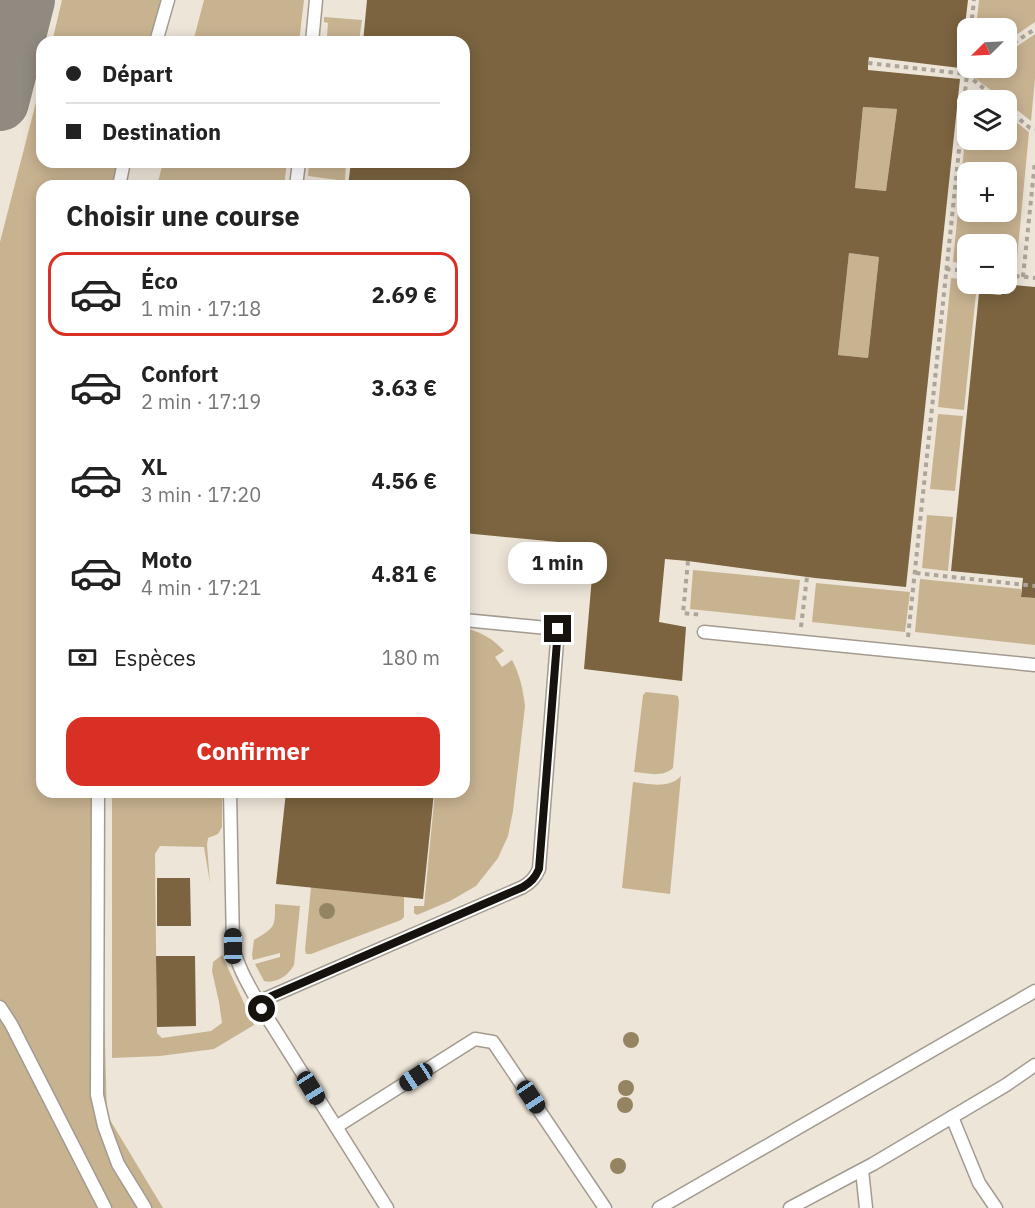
<!DOCTYPE html>
<html lang="fr">
<meta charset="utf-8">
<style>
:root{--surface:#fff;--page:#f2f2f2;--text:#222;--muted:#767676;--line:#e0e0e0;--accent:#d93025}
body{margin:0;font-family:"IBM Plex Sans",sans-serif;background:var(--page);color:var(--text);height:100vh;display:flex;flex-direction:column;font-size:22px;white-space:nowrap}
*{box-sizing:border-box;margin:0}
p{font-size:20px;color:var(--muted)}
.icon{flex:none;width:33px;height:33px;fill:none;stroke:currentColor;stroke-width:2;stroke-linecap:round;stroke-linejoin:round}
.map{position:relative;flex:1;overflow:hidden}
.panel{position:absolute;left:36px;top:180px;width:434px;height:618px;display:flex;flex-direction:column;background:var(--surface);border-radius:18px;box-shadow:0 3px 15px #0003}
.panel>*{flex:none}
.top-card{position:absolute;left:36px;top:36px;width:434px;height:132px;border-radius:18px;box-shadow:0 3px 15px #0003;display:grid;align-content:center;height:132px;padding:0 30px;background:var(--surface)}
.needle{width:39px;rotate:246deg}
.fabs{position:absolute;left:957px;top:18px;display:grid;gap:12px}
.fabs a{display:grid;place-items:center;width:60px;height:60px;border-radius:12px;background:var(--surface);box-shadow:0 3px 15px #0003;font-size:30px}
.end{position:absolute;width:27px;height:27px;margin:-14px;border:8px solid #16130f;background:#fff;box-shadow:0 0 0 3px #fff}
.from{border-radius:50%}
.bubble{position:absolute;height:42px;border-radius:18px;background:var(--surface);box-shadow:0 3px 15px #0003;font-size:20px;font-weight:700;line-height:42px;text-align:center}
.car{position:absolute;width:18px;height:36px;margin:-18px -9px;border-radius:8px;box-shadow:0 0 4px 2px #0007;background:linear-gradient(#222 24%,#8ab4d8 0 40%,#222 0 76%,#8ab4d8 0 86%,#222 0)}
.top-card b{display:flex;align-items:center;gap:21px;height:57px;font-size:22px}
.top-card b+b{border-top:2px solid var(--line)}
.top-card i{width:15px;height:15px;background:var(--text)}
ul{padding:0;list-style:none}
li{display:flex;align-items:center;gap:18px;height:84px;margin:0 12px 9px;padding:0 18px;border:3px solid transparent;border-radius:18px}
li div{flex:1}
li b{display:block;font-size:22px}
li em{font-style:normal;font-weight:700}
li.selected{border-color:var(--accent)}
li>.icon{width:54px;height:54px;stroke-width:1.5}
h2{padding:0 30px;font-size:27px;line-height:72px}
.pay{display:flex;align-items:center;gap:15px;height:66px;padding:0 30px;font-size:22px}
.pay p{margin-inline-start:auto}
.action{display:flex;gap:12px;margin-top:auto;padding:12px 30px}
.action a{flex:1;height:69px;border-radius:18px;background:var(--accent);color:#fff;font-size:24px;font-weight:700;line-height:69px;text-align:center}
.map>svg:first-child{display:block}
.green{fill:#c8b391;fill-rule:evenodd}
.lines{fill:none;stroke-linecap:round;stroke-linejoin:round}
.taxiway{stroke:#908a81;stroke-width:58}
.building{fill:#7b643f;fill-rule:evenodd}
.lane-casing{stroke:#a39b90;stroke-width:15}
.path{stroke:#aca59b;stroke-width:4;stroke-dasharray:4.5 4.5;stroke-linecap:butt}
.lane{stroke:#fff;stroke-width:12}
.tree{fill:#958461}
.route{stroke:#16130f;stroke-width:8}
</style>
<div class="map">
<svg width="1035" height="1208" viewBox="0 0 1035 1208">
<rect width="100%" height="100%" fill="#ede5d8"/>
<g class="green">
<polygon points="62,0 167,0 156,42 52,42"/>
<polygon points="204,0 304,0 299,42 193,42"/>
<polygon points="979,0 1035,0 1035,22 1007,41 1006,28 976,28"/>
<polygon points="324,17 362,20 359,41 327,36 328,23 324,22"/>
<polygon points="1035,34 1035,78 1031,121 1007,102 1006,100 1004,100 972,76 985,68 1006,68 1007,53"/>
<polygon points="42,79 42,162 126,162 120,186 42,186 42,792 98,792 107,1115 163,1208 0,1208 0,242"/>
<polygon points="863,107 897,109 886,191 855,188"/>
<path d="M1007,115L1029,132L1016,269L1007,268L1006,244H968L967,264L953,262L967,118L968,140H1006ZM968,172H1006V212H968Z"/>
<polygon points="163,162 287,162 284,186 157,186"/>
<polygon points="309,162 346,162 345,181 308,176"/>
<polygon points="849,253 879,257 868,358 838,355"/>
<polygon points="951,278 967,280 968,284 977,284 964,410 938,407"/>
<polygon points="938,414 963,416 955,491 930,489"/>
<polygon points="927,515 953,517 948,571 922,568"/>
<polygon points="693,570 800,580 795,620 690,609"/>
<polygon points="920,579 1021,589 1021,597 1035,598 1035,645 915,632"/>
<polygon points="816,583 910,592 905,632 812,622"/>
<path d="M469,629C484,634 493,639 504,651L495,657L502,667L512,660C520,675 523,689 525,706L513,811L508,836L498,858L476,886L450,901L417,915L414,913V906H424L435,792H464V634H468Z"/>
<path d="M646,692L674,695L678,696L679,702L673,768C662,778 648,773 634,772L643,695Z"/>
<path d="M681,776L670,894L622,888L633,782C649,784 669,789 681,776Z"/>
<polygon points="112,792 222,792 222,827 218,834 208,838 207,845 210,883 204,847 160,846 155,854 157,1033 162,1038 211,1031 222,1023 219,1002 212,971 213,962 222,955 254,1025 214,1049 160,1056 112,1058"/>
<polygon points="311,887 404,897 404,917 401,920 311,954 306,954 305,950"/>
<path d="M275,904L300,906L294,965C288,976 276,984 264,981L255,964L280,957V953L253,960L252,955L254,940C275,927 275,928 275,904Z"/>
</g>
<g class="lines">
<polyline class="taxiway" points="0,102 26,0"/>
</g>
<g class="building">
<path d="M367,0H968L960,68L869,57L868,63V70L960,79L906,587L815,578L688,561L665,559L659,622L686,627L682,681L584,669L594,554L578,553L579,544L464,533V186H348L351,162H464V42H363ZM863,107L897,109L886,191L855,188ZM849,253L879,257L868,358L838,355Z"/>
<polygon points="1004,284 1035,287 1035,598 1021,597 1023,578 951,571 979,293 1001,295"/>
<polygon points="286,792 434,792 423,899 276,884"/>
<polygon points="157,878 190,878 191,926 157,926"/>
<polygon points="156,956 195,956 196,1026 157,1027"/>
</g>
<g class="lines">
<g class="lane-casing">
<g id="lane">
<polyline points="156,42 168,0"/>
<polyline points="312,42 316,0"/>
<polyline points="119,186 124,162"/>
<polyline points="296,186 299,162"/>
<polyline points="704,632 1035,665"/>
<polyline points="98,792 97,1095 104,1126 118,1164 145,1208"/>
<path d="M230,792L233,946C238,969 251,989 262,1009L387,1208"/>
<path d="M258,1002L523,887C531,882 535,878 539,869L558,629L464,620"/>
<polyline points="0,1007 11,1024 105,1208"/>
<polyline points="952,1117 979,1183 996,1208"/>
<polyline points="336,1127 475,1039 493,1042 605,1208"/>
<polyline points="862,1170 866,1208"/>
<polyline points="659,1208 1035,991"/>
<polyline points="790,1208 873,1164 1006,1085 1035,1065"/>
</g>
</g>
<g class="path">
<polyline points="971,28 974,0"/>
<polyline points="1006,48 1035,29"/>
<polyline points="868,63 966,74 998,100"/>
<polyline points="967,74 977,68"/>
<polyline points="1006,108 1030,128 1035,129"/>
<polyline points="946,269 968,271"/>
<polyline points="1006,275 1035,278"/>
<polyline points="1023,277 1035,161"/>
<polyline points="688,561 683,613 702,615"/>
<polyline points="916,573 1035,586"/>
<polyline points="801,627 807,577"/>
<polyline points="908,637 968,64"/>
</g>
<use href="#lane" class="lane"/>
</g>
<g class="tree">
<circle cx="327" cy="911" r="8"/>
<circle cx="631" cy="1040" r="8"/>
<circle cx="626" cy="1088" r="8"/>
<circle cx="625" cy="1105" r="8"/>
<circle cx="618" cy="1166" r="8"/>
</g>
<g class="lines">
<path class="route" d="M262,1009L258,1002L523,887C531,882 535,878 539,869L558,629"/>
</g>
</svg>
<div class="fabs">
<a><svg class="needle" viewBox="-14 -14 28 28"><path d="M0-13l5 13h-10z" fill="#e53935"/><path d="M0 13l5-13h-10z" fill="#767676"/></svg></a>
<a><svg class="icon" aria-label="layers" viewBox="0 0 24 24"><path d="M12 4l9 5-9 5-9-5zM3 14l9 5 9-5"/></svg></a>
<a>+</a>
<a>−</a>
</div>
<i class="end from" style="left:262px;top:1009px"></i>
<i class="end" style="left:558px;top:629px"></i>
<div class="bubble" style="left:508px;top:542px;width:99px">1 min</div>
<i class="car" style="left:233px;top:946px;rotate:359deg"></i>
<i class="car" style="left:416px;top:1077px;rotate:237deg"></i>
<i class="car" style="left:311px;top:1088px;rotate:148deg"></i>
<i class="car" style="left:531px;top:1097px;rotate:146deg"></i>
<div class="top-card">
<b><i class="from"></i>Départ</b>
<b><i></i>Destination</b>
</div>
<section class="panel">
<h2>Choisir une course</h2>
<ul>
<li class="selected"><svg class="icon" aria-label="car" viewBox="0 0 24 24"><path d="M5 17H2v-5l4-1 3-4h7l3 4 3 1v5h-3M9 17h6M6 11h13"/><circle cx="7" cy="17" r="2"/><circle cx="17" cy="17" r="2"/></svg><div><b>Éco</b><p>1 min · 17:18</p></div><em>2.69 €</em></li>
<li><svg class="icon" aria-label="car" viewBox="0 0 24 24"><path d="M5 17H2v-5l4-1 3-4h7l3 4 3 1v5h-3M9 17h6M6 11h13"/><circle cx="7" cy="17" r="2"/><circle cx="17" cy="17" r="2"/></svg><div><b>Confort</b><p>2 min · 17:19</p></div><em>3.63 €</em></li>
<li><svg class="icon" aria-label="car" viewBox="0 0 24 24"><path d="M5 17H2v-5l4-1 3-4h7l3 4 3 1v5h-3M9 17h6M6 11h13"/><circle cx="7" cy="17" r="2"/><circle cx="17" cy="17" r="2"/></svg><div><b>XL</b><p>3 min · 17:20</p></div><em>4.56 €</em></li>
<li><svg class="icon" aria-label="car" viewBox="0 0 24 24"><path d="M5 17H2v-5l4-1 3-4h7l3 4 3 1v5h-3M9 17h6M6 11h13"/><circle cx="7" cy="17" r="2"/><circle cx="17" cy="17" r="2"/></svg><div><b>Moto</b><p>4 min · 17:21</p></div><em>4.81 €</em></li>
</ul>
<div class="pay"><svg class="icon" aria-label="cash" viewBox="0 0 24 24"><path d="M3 7h18v10H3z"/><circle cx="12" cy="12" r="2"/></svg>Espèces<p>180 m</p></div>
<div class="action"><a>Confirmer</a></div>
</section>
</div>
